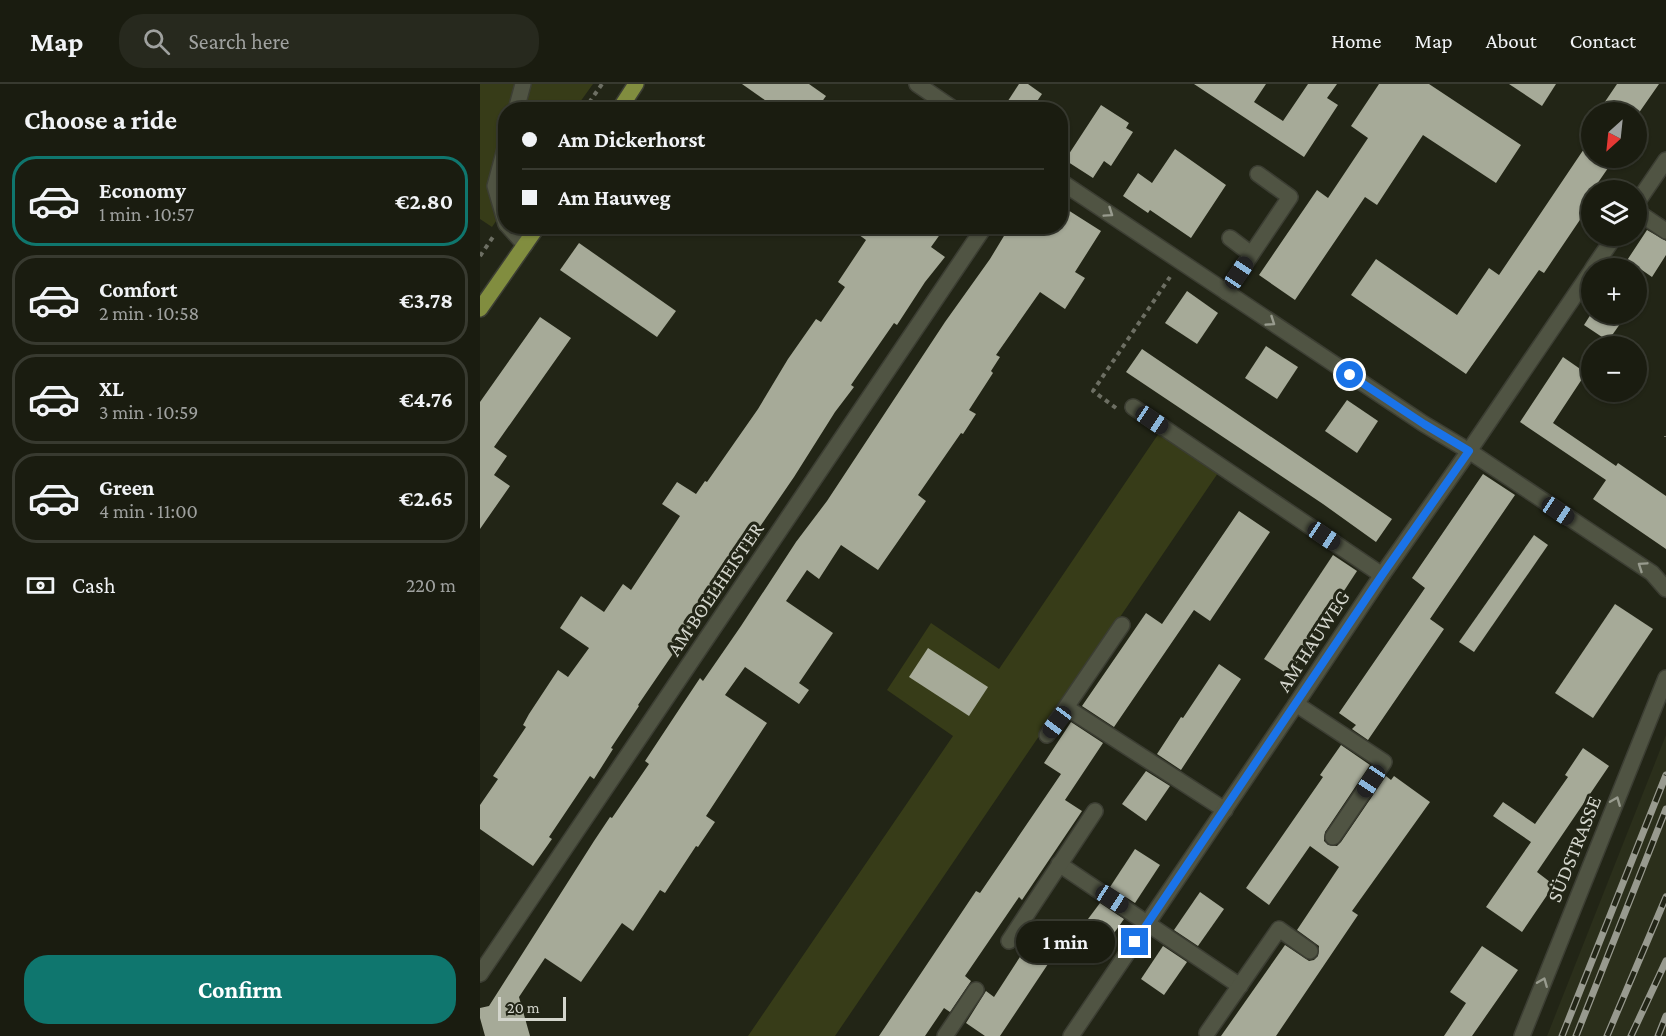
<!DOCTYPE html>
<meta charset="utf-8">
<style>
:root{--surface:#1a1c10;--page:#27291e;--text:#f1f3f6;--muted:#9fa19f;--line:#383a30;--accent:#0f766e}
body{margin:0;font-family:"Crimson Pro",serif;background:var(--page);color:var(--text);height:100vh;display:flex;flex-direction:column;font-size:22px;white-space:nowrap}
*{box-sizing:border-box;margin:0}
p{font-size:20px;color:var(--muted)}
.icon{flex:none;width:33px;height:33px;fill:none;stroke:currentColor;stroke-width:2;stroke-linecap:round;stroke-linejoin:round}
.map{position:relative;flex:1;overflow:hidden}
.panel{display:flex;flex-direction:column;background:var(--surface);width:480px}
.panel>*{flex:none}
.hud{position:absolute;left:18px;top:18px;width:570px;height:132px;border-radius:24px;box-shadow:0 2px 4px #0004,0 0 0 2px var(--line);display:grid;align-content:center;height:132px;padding:0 24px;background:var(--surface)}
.needle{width:39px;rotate:207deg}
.controls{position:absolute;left:1101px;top:18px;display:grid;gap:12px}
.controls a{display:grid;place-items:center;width:66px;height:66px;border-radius:50%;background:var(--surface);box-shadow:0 2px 4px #0004,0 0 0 2px var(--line);font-size:30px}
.scale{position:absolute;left:18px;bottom:15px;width:68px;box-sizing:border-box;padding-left:6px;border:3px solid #d3d5cc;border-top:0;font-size:16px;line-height:21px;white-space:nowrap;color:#d3d5cc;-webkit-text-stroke:4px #222516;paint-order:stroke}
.end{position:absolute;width:27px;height:27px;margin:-14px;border:8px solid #1a73e8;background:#fff;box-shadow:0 0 0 3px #fff}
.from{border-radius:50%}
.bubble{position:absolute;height:42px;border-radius:21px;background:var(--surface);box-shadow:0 2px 4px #0004,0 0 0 2px var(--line);font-size:20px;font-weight:700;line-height:42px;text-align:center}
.car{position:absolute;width:18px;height:36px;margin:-18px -9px;border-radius:8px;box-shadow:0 0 4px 2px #0007;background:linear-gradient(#222 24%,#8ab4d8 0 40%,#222 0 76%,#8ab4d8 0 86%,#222 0)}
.hud b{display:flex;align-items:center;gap:21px;height:57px;font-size:22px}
.hud b+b{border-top:2px solid var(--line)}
.hud i{width:15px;height:15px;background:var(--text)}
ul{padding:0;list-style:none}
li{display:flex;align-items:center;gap:18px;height:90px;margin:0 12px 9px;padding:0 12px;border:3px solid var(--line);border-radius:24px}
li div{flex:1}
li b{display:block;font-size:22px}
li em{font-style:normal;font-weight:700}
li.current{border-color:var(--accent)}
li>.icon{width:54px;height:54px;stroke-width:1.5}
h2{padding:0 24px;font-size:27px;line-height:72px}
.pay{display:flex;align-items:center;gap:15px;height:66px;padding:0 24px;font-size:22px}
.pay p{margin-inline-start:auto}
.cta{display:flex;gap:12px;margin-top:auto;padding:12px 24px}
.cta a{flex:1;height:69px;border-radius:24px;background:var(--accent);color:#fff;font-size:24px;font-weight:700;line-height:69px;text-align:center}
header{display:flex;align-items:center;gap:36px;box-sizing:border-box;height:84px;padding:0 30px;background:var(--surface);border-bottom:2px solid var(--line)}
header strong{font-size:28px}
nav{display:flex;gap:33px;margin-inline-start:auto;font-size:21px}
.search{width:420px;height:54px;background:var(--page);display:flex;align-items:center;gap:15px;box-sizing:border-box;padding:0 21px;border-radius:24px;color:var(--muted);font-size:22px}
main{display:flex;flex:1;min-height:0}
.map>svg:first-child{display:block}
.built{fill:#2b2f1b}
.green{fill:#373c18}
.building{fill:#a6aa98}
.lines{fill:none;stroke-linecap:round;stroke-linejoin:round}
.minor-casing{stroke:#3c3e33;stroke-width:18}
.major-casing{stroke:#3c3e33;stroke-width:18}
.path{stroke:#6d6f63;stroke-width:4;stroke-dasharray:4.5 4.5;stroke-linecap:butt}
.minor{stroke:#505443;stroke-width:15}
.major{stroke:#818d3f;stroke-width:15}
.rail-casing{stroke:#989a8f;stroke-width:7}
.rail{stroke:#222516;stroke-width:4.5;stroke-dasharray:14;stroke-linecap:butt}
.oneway{stroke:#989b8e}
.route{stroke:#1a73e8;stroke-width:8}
.labels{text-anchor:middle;stroke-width:6;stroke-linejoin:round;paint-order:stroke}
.street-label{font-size:21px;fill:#d3d5cc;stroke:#222516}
</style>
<header>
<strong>Map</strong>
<div class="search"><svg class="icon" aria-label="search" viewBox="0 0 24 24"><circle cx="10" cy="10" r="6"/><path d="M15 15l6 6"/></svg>Search here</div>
<nav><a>Home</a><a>Map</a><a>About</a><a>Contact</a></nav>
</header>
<main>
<section class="panel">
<h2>Choose a ride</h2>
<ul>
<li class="current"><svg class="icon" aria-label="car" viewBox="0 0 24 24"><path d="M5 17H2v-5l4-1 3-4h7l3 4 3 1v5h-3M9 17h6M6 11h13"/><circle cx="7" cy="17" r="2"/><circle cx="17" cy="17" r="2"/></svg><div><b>Economy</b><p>1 min · 10:57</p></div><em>€2.80</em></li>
<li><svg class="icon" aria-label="car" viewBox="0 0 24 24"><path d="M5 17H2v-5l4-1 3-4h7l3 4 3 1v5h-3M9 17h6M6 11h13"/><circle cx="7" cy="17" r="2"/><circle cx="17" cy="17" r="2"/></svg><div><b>Comfort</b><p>2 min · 10:58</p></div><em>€3.78</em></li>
<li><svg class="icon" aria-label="car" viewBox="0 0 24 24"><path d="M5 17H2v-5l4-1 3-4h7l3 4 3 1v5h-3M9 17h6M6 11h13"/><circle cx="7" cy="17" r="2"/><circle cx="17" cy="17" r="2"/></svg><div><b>XL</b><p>3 min · 10:59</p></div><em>€4.76</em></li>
<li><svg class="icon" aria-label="car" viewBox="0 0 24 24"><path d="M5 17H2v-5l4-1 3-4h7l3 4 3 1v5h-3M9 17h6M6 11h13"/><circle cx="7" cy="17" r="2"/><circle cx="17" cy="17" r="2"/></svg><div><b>Green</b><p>4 min · 11:00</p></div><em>€2.65</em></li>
</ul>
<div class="pay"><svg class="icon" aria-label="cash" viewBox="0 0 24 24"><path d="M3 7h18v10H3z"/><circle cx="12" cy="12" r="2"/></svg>Cash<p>220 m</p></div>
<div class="cta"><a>Confirm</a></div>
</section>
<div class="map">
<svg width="1186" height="952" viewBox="0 0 1186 952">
<rect width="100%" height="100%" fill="#222516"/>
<polygon class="built" points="1186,651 1186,952 1067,952"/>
<g class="green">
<polygon points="0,0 113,0 95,25 26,26 25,124 12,143 0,135"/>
<polygon points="679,349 738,389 355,952 268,952 473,652 407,606 451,539 519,585"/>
</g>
<g class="building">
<polygon points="262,0 329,0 346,12 336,26 299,26"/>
<polygon points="539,0 548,0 562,10 551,26 522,26"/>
<polygon points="714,0 786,0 774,18 803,37 828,0 857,0 847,14 858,21 824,73"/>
<polygon points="899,0 949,0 1041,61 1016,99 943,51 897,121 885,113 815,216 779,191 837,106 848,114 888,54 871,42"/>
<polygon points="1029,0 1076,0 1062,22"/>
<polygon points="1137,0 1179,0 1156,33 1156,28 1118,28"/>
<polygon points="621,21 649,39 646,44 653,48 631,82 624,77 613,94 585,76"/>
<polygon points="1112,53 1112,74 1135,74 1117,100 1122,103 1119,106 1112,106 1112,118 1064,189 1059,186 986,290 871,211 896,175 977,231 1009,184 1019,191"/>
<polygon points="695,65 746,101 711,154 670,126 668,129 643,112 658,89 672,99"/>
<polygon points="580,121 621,147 595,188 605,194 585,225 560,208 516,271 520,273 511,287 513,289 489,326 496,330 483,350 481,349 438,411 446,417 398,486 361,461 339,495 327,486 306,517 353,549 319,599 329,606 319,620 265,583 245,611 287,639 226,732 235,738 218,763 216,762 185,809 180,806 153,847 142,839 101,898 65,874 39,913 50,952 5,952 0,934 0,924 9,922 114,757 130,733 132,734 169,680 165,677 202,621 220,594 223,597 261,542 316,458 347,417 465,238 510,175 530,142 580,142"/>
<polygon points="367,142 466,142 451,163 465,173 445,198 417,241 414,239 371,301 374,303 355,328 314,393 158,621 159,622 131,664 133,665 114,695 110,692 69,753 72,755 53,782 0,745 0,721 18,695 13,692 46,643 43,641 49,630 78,586 88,593 109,564 80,544 101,512 124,528 143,500 151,506 200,432 182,420 197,398 216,410 225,397 227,398 278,325 308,275 336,235 341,238 365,203 358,198 386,156"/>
<polygon points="1167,146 1186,157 1186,171 1172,193 1159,184 1142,184"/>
<polygon points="99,159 196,227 177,253 80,186"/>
<polygon points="707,207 738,229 717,260 685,239"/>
<polygon points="1111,230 1147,230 1128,257 1104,241"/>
<polygon points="60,233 91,254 14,363 27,372 14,391 30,402 0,445 0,318"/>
<polygon points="786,262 818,283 797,315 765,294"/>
<polygon points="662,265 912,435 896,458 843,420 646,288"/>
<polygon points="1083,273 1106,289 1073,339 1136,382 1138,379 1186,412 1186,465 1113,415 1126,396 1040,338"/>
<polygon points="867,316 898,337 877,369 845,347"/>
<polygon points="1003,390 1035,411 950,535 964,545 888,656 872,645 876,641 859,629 945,504 932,494"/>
<polygon points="759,427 790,448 730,537 714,526 634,643 602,622 666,529 682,540"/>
<polygon points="1054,451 1068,461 994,568 979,558"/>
<polygon points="853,471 877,487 809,591 784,575"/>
<polygon points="1135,520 1173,545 1113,634 1075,609"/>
<polygon points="448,564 508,603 489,632 429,593"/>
<polygon points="739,580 761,595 701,686 677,670 701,633 703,634"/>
<polygon points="591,638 623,659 585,716 602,727 542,816 539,813 485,892 491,897 470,928 464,924 445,952 399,952 496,807 500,809 581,690 564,679"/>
<polygon points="861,661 890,681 845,748 844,757 848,761 857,762 861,758 906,692 911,696 914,692 950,718 872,827 878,831 796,952 741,952 805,861 829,877 834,876 838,872 839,862 817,846 859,783 830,762 789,821 766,804 843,693 840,691"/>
<polygon points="1103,664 1129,682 1057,788 1074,801 1042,848 1006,823 1051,758 1013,732 1023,718 1055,740 1088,693 1085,691"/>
<polygon points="666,687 690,702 666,737 642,720"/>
<polygon points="655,765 680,781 655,819 630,803"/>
<polygon points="720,808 744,825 718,862 694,846"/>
<polygon points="620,819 644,835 620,869 596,851"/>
<polygon points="551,856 574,871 520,952 505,952 486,939 506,907 514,913"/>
<polygon points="683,862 707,878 684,911 661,895"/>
<polygon points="1002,862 1038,886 992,952 964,952 986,919 970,908"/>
</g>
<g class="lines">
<g class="minor-casing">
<g id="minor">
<polyline points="437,0 475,26"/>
<polyline points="36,26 43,0"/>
<polyline points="26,61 15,102 26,140"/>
<polyline points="580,97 944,340 989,367 1172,489 1186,505"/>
<polyline points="1156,120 1186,76"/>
<polyline points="1156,127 1186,147"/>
<polyline points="28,142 45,161"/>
<polyline points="750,154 771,170"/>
<polyline points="1113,184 1135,152"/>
<polyline points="746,208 810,113 778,90"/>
<polyline points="653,323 902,491"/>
<polyline points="816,620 904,678 853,753"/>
<polyline points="587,624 745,726"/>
<polyline points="567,651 642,541"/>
<polyline points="579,780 760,902"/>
<polyline points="529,857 615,727"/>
<polyline points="0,890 505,142"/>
<polyline points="727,949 799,845 830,867"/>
<polyline points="465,952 496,906"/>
<polyline points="591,952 816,620 902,491 989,367 1112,186"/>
<polyline points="1042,952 1186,594"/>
</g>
</g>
<g class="major-casing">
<g id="major">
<polyline points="139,26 156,0"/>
<polyline points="0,225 58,142"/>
</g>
</g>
<g class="path">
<polyline points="104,26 122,0"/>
<polyline points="0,172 13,153"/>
<polyline points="636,324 613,307 690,193"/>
<polyline points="1186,352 1186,353"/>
</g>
<use href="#minor" class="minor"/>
<use href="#major" class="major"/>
<g class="rail-casing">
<g id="rail">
<polyline points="1082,952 1186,691"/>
<polyline points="1096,952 1186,725"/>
<polyline points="1127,952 1186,813"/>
<polyline points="1151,952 1186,877"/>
<polyline points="1178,952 1186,932"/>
</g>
</g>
<use href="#rail" class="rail"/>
</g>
<defs><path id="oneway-chevron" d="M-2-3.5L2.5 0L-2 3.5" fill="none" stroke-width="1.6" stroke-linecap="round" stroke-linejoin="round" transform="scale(1.5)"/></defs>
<g class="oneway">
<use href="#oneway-chevron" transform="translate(629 129) rotate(34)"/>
<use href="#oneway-chevron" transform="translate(791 238) rotate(34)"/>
<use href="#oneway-chevron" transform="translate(1162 482) rotate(-146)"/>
<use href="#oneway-chevron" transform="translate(1136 717) rotate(-68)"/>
<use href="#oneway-chevron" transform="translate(1063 898) rotate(-68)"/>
</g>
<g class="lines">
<polyline class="route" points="655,858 902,491 989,367 944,340 870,291"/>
</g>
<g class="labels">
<g class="street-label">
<text transform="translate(235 505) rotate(-56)" y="7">AM BOLLHEISTER</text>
<text transform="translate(833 557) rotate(-57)" y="7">AM HAUWEG</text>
<text transform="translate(1094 765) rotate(-68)" y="7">SÜDSTRASSE</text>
</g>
</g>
</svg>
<div class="controls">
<a><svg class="needle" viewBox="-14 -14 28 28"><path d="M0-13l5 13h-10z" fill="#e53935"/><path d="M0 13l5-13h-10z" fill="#9fa19f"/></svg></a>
<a><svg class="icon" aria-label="layers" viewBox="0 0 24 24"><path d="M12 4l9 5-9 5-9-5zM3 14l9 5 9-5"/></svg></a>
<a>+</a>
<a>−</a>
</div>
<div class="scale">20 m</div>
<i class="end from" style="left:870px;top:291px"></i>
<i class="end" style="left:655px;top:858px"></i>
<div class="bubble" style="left:536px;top:837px;width:99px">1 min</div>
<i class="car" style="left:759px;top:189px;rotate:34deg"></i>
<i class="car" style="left:672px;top:336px;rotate:124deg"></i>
<i class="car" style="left:1078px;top:427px;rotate:124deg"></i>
<i class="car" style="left:844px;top:452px;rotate:124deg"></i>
<i class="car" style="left:577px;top:638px;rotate:217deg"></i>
<i class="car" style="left:891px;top:697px;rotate:214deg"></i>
<i class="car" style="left:632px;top:815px;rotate:123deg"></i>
<div class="hud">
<b><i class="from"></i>Am Dickerhorst</b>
<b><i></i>Am Hauweg</b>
</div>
</div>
</main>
